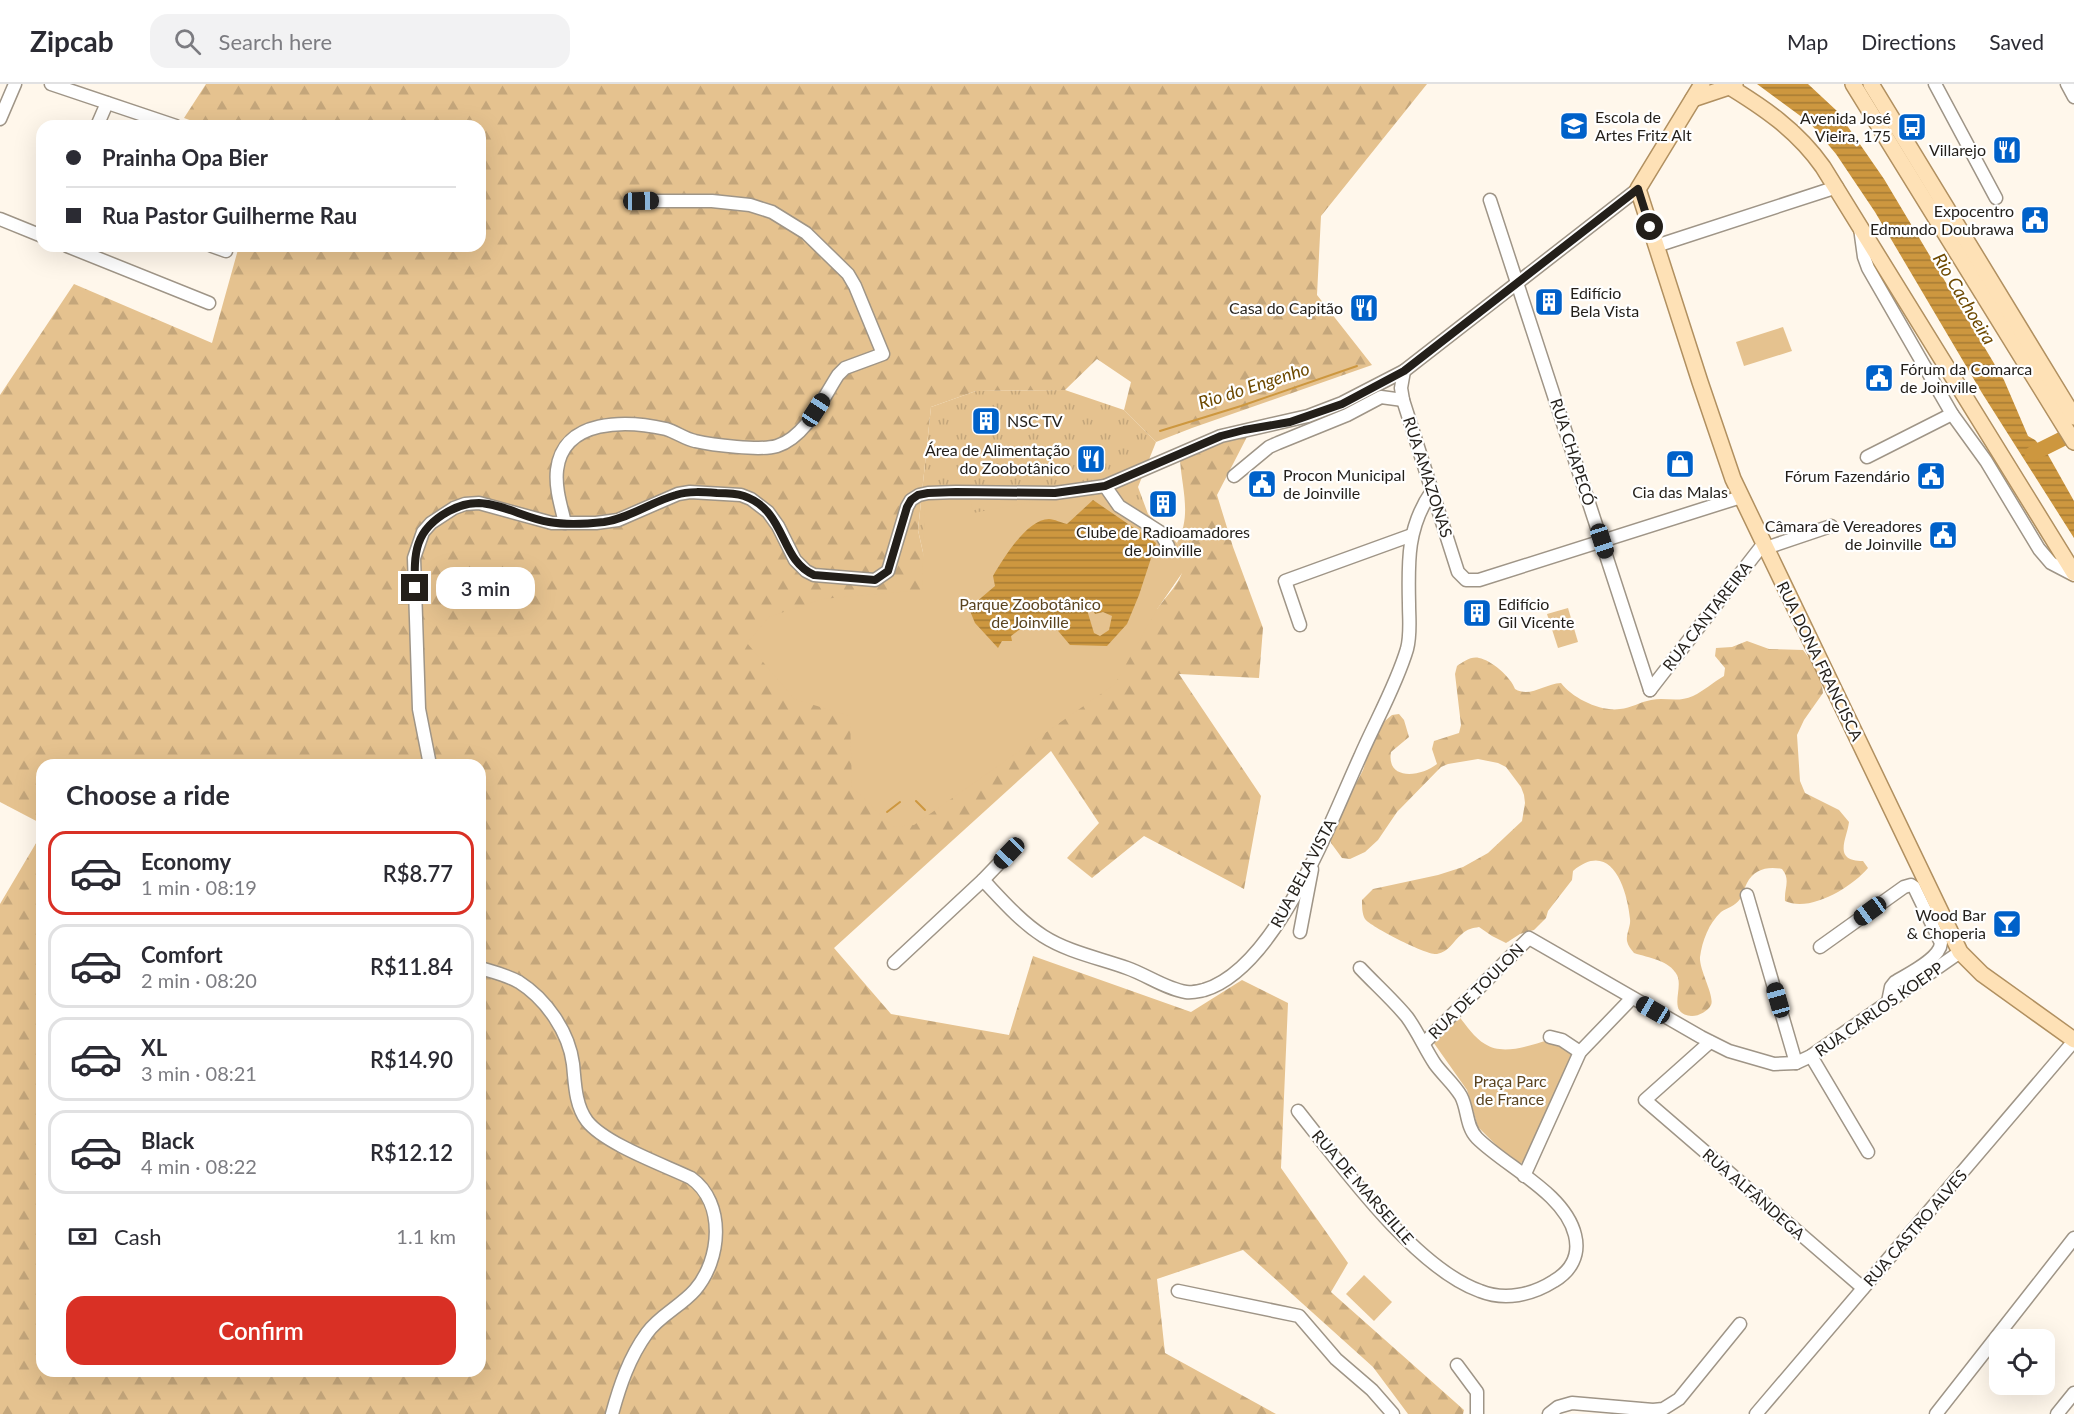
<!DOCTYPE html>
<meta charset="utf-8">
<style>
:root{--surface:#fff;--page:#f2f2f3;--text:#2b2b33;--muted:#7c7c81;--line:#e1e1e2;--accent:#d93025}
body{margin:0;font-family:Lato,sans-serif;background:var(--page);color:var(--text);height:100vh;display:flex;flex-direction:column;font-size:22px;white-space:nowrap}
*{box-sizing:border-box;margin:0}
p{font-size:20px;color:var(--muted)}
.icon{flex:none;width:33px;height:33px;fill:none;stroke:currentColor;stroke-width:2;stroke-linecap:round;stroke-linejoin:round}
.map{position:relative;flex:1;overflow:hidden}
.details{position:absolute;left:36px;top:675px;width:450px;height:618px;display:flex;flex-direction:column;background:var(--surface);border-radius:18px;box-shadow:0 6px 24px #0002}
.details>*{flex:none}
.guide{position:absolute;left:36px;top:36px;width:450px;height:132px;border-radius:18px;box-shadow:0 6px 24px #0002;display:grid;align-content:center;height:132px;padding:0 30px;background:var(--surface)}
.controls{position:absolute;left:1989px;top:1245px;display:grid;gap:12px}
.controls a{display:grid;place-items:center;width:66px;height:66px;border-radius:12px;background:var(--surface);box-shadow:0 6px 24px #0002;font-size:30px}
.end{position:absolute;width:27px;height:27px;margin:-14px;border:8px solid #231f1a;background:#fff;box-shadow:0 0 0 3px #fff}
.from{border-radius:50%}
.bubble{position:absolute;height:42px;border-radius:18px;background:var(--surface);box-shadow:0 6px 24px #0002;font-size:20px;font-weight:600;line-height:42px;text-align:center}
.car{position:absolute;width:18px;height:36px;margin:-18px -9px;border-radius:8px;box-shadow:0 0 4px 2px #0007;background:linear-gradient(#222 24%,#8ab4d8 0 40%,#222 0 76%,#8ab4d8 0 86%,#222 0)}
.guide b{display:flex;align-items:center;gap:21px;height:57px;font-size:22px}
.guide b+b{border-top:2px solid var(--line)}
.guide i{width:15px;height:15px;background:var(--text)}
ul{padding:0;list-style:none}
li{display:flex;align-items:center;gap:18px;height:84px;margin:0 12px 9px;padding:0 18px;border:3px solid var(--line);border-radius:18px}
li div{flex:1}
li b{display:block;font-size:22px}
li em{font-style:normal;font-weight:600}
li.on{border-color:var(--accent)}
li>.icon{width:54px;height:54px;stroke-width:1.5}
h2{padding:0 30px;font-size:27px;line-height:72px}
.pay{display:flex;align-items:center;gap:15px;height:66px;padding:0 30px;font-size:22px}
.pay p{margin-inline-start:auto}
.primary-button{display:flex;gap:12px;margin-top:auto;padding:12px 30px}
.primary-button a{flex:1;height:69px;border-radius:18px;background:var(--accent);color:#fff;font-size:24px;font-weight:600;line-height:69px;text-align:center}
header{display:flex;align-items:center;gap:36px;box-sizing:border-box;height:84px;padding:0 30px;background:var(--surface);border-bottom:2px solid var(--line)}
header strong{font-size:28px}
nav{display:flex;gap:33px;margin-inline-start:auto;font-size:21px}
.search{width:420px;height:54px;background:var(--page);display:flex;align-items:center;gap:15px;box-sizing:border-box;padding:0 21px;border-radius:18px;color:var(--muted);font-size:22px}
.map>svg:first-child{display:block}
.grass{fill:url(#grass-tufts)}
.forest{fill:url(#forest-firs)}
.green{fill:#e5c28f}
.water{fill:url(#water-rules);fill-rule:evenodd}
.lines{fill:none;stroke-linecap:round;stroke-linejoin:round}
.stream{stroke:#cd973f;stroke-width:2}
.river{stroke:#cd973f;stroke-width:15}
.minor-casing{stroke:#9f9587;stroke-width:15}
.major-casing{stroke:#b19060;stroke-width:18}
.minor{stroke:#fff;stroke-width:12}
.major{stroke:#fee1b6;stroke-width:15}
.route{stroke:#231f1a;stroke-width:8}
.labels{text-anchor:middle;stroke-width:4.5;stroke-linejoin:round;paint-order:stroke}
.poi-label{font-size:16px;fill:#231f1a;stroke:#fff;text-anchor:end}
.street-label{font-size:16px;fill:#231f1a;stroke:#fff}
.park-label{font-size:16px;fill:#5a431f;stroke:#fff}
.water-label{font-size:18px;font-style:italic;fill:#6d4900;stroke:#fff}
</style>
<header>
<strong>Zipcab</strong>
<div class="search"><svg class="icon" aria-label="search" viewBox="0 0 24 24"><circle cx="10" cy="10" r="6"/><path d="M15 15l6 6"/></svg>Search here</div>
<nav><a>Map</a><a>Directions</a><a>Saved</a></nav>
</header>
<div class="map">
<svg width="2074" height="1330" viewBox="0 0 2074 1330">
<defs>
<pattern id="grass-tufts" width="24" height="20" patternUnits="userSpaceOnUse" patternTransform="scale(1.5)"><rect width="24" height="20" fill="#e5c28f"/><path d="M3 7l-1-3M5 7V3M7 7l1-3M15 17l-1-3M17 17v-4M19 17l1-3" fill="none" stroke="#c4a67b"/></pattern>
<pattern id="forest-firs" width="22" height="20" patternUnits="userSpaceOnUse" patternTransform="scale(1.5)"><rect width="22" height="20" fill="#e5c28f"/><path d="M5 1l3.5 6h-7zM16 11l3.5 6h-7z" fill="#c4a67b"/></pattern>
<pattern id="water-rules" width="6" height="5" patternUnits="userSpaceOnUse" patternTransform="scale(1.5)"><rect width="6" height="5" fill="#cd973f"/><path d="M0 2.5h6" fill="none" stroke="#a67b34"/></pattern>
</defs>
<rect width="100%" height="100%" fill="#fff7eb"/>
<polygon class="grass" points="1065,306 1124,326 1156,358 1138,403 1148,430 1177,459 1184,470 1184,486 1157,525 932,509 918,446 931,323 976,307"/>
<g class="forest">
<path d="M206,0H1427L1321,132L1317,211L1372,281L1192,344L1156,358L1124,326L1131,298L1097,275L1065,306L976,307L931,323L918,446L932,509L1157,525C1173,503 1195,486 1177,459C1192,432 1182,405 1180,376L1220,357L1249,349L1217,411L1233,463L1263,544L1259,594L1179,590L1261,712L1244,805L1144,752L1092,794L1067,774L1099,739L1051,667L834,864L891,930L1009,951L1033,872L1191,928L1242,896L1288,919L1281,1084L1348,1179L1331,1208L1464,1326L1463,1330H1408L1373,1283L1243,1166L1157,1195L1165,1269L1276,1330H0V820L42,749V1287H480V681H42V740L0,718V311L74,200L212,259L239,162H480V42H206L184,34Z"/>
<path d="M1747,557L1769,565L1803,566C1812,577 1822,594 1823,609L1804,636L1797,651L1800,697L1805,709L1839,726L1849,738C1847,755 1832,777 1863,777L1868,784C1852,803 1810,829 1785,817C1784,804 1791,796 1782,785C1768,782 1754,785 1747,799C1744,804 1744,811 1740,815C1735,822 1727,824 1721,828C1709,839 1702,857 1700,873C1699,886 1715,912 1711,921C1708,927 1699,932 1692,932C1666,930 1684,905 1677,891C1669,876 1649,874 1634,869C1631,865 1628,862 1627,857C1626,849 1631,842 1630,835C1627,804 1611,755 1573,787L1572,796L1548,827L1546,834L1534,846L1520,850L1506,859L1492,852L1479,843C1473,844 1467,845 1462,850C1453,857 1449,868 1437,870C1428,872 1371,843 1365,835C1362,830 1362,822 1362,816L1373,805L1438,791L1463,783L1488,769L1522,737L1525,719L1524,711L1521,703L1506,683L1498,679L1478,675L1448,680L1441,683L1397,728L1378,756L1365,768L1350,775L1342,774L1331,759V750L1336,738L1363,686L1373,655L1380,641L1392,631L1399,630L1404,636L1409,653L1391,668C1386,697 1421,693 1437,680L1432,665L1434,657L1459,649L1461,641L1455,590L1457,582C1463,578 1471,572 1479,574C1491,576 1511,593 1515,605C1530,614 1544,600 1561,599C1572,614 1601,628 1620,625C1631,624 1640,618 1651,616C1666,613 1678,619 1693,612C1704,607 1713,598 1724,592L1725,584L1715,572L1716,564L1732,563Z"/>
</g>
<g class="green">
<polygon points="1783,243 1792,267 1744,282 1736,258"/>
<polygon points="1103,405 1175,458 1184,470 1184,486 1157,525 1115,600 914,741 893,743 852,703 850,632 794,615 747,559 769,533 822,515 922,506 925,419 938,411 969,409 973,429"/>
<polygon points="1568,524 1578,558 1558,564 1547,530"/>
<path d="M1456,929C1465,939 1473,953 1485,960C1503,972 1530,961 1549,956L1555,957L1572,969L1524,1078L1521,1079L1512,1077L1478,1043L1467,1006L1431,955Z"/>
<polygon points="1364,1191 1392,1218 1374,1237 1346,1210"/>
</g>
<g class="water">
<polygon points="1757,0 1808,0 1837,27 1884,95 2004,296 2028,352 2035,356 2047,369 2074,417 2074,454 1982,309 1875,128 1836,70 1810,39"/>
<path d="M1093,416L1156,459L1139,511L1127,540L1107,562L1070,561L1048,535L1028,539L1011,552L1012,557H1002L998,564L975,539L970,527L975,519L995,502L993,492C1003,475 1027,435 1049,435C1054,435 1062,439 1067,440ZM1087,526H1093L1095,530L1103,528L1112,532L1109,546L1100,552L1094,549Z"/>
</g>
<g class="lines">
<g class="stream">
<polyline points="1160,347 1241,322 1357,282"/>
<polyline points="916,717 925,726"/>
<polyline points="887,728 900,718"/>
</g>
<polyline class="river" points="2032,370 2074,349"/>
<g class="minor-casing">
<g id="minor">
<polyline points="51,0 176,42"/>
<polyline points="1935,0 1996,114"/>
<polyline points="2067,0 2074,13"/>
<polyline points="0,35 15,0"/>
<polyline points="97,42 107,19"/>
<polyline points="1490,116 1650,606"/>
<polyline points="0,135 42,152"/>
<polyline points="1860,144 1864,173 1868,184 1952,330 1986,377 2039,465 2051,479 2074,491"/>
<polyline points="67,162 209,219"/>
<polyline points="212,162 226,167"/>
<polyline points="1656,162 1837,103"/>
<polyline points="1404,287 1401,304 1403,316 1458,488 1466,496 1479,496 1741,413"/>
<polyline points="1867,373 1952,330"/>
<polyline points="1234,392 1269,363 1278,359 1347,331 1381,313 1403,316"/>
<polyline points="1105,402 1119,422 1160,448 1168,462"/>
<path d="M565,439C561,422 555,404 557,386C563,334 627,336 666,345C676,348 685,355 695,357C712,361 761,367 777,362C806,353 823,314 838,291L845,284L883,270L855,202L848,190L806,149L772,128L750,121L712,117H641"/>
<polyline points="1766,464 1831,442"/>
<polyline points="1300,541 1285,497 1412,451"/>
<polyline points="1650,606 1764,459"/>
<polyline points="430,681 419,625 414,474 423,448 431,439 454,424 465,420 479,419 552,439 596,439 618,436 678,410 690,408 741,411 751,415 768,428 778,442 795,476 806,487 814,491 875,496 888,487 907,423 911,416 919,411 928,409 956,408 1055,409 1105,402 1221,352 1308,332 1342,319 1404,287 1638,105"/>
<path d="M983,796C1002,816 1020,837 1043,852C1068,868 1099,874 1127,884C1147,891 1166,905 1186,908C1192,909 1199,907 1204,906C1277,884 1330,738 1360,673C1375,638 1396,602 1407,565C1411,550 1409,535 1409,520C1408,477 1407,443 1432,407"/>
<polyline points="1747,811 1796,979"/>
<polyline points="1300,848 1312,785"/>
<path d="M1820,863L1904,803L1911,801L1914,803L1941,859C1940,875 1908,890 1895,898L1891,903L1888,918"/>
<polyline points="894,879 983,796 1009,769"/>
<path d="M480,884C493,888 507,891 519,898C546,915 569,948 573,980C575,999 575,1021 587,1037C605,1060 664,1081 691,1094C726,1119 721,1176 695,1206C681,1222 659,1232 647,1249C629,1274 620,1301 612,1330"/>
<polyline points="1550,953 1562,956 1580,968"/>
<polyline points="1710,958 1645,1016 1863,1204"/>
<polyline points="1424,959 1529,854 1701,953 1729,967 1774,980 1796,979 1811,972 1960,868"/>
<polyline points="1811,972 1868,1068"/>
<path d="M1298,1027C1341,1081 1415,1184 1480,1207C1505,1217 1532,1211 1554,1197C1571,1187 1580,1171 1575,1151C1565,1109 1506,1083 1477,1054C1466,1043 1468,1025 1461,1012C1454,1000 1443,991 1435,980C1425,965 1418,948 1407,933C1393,916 1375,900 1360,884"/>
<polyline points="1524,1092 1580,968 1632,914"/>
<polyline points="1178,1207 1299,1232 1336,1275 1372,1306 1393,1330"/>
<polyline points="1457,1281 1477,1308 1477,1330"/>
<polyline points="1549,1330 1558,1323 1572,1319 1653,1326 1663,1325 1679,1315 1740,1240"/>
<polyline points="1756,1330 2074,957"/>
<polyline points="1936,1330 2074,1154"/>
<polyline points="2057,1330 2074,1309"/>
</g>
</g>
<g class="major-casing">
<g id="major">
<polyline points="1702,0 1638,105 1700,298 1733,395 1960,868 1982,890 2074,956"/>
<path d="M1725,0C1763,23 1797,46 1823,83L2074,489"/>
<polyline points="1853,0 2074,358"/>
<polyline points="1871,0 2074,333"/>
<polyline points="1693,15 1735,1"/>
</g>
</g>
<use href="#minor" class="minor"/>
<use href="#major" class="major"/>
</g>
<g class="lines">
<path class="route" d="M415,504C414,469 414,446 449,427C458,422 467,419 479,419C503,420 525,434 549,438C566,441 586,440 604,438C630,434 651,418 676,411C689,407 703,408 717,409C725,409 735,409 744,412C787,427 779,476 814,491L875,496L888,487L907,423L911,416L918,411L928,409L956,408L1055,409L1105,402L1221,352L1244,346L1290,338L1342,320L1404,287L1638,105L1650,143"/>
</g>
<defs>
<g id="university-square" transform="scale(1.5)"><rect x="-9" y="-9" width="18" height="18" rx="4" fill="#0061c9" stroke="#fff"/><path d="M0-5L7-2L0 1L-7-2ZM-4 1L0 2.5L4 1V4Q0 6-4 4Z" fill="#fff"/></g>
<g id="bus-square" transform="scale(1.5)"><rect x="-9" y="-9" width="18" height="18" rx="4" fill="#0061c9" stroke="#fff"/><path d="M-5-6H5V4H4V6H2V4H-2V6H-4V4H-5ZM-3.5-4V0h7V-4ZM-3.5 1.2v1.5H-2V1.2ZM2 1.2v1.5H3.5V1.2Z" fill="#fff"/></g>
<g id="restaurant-square" transform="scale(1.5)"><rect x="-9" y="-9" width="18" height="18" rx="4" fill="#0061c9" stroke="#fff"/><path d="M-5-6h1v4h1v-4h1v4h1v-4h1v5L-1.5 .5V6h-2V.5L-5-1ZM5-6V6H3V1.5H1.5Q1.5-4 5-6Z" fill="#fff"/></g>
<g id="civic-square" transform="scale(1.5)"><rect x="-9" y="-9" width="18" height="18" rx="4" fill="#0061c9" stroke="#fff"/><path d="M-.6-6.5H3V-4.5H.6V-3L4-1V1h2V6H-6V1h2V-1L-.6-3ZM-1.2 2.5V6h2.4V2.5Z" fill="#fff"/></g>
<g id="building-square" transform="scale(1.5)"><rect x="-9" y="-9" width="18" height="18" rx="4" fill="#0061c9" stroke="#fff"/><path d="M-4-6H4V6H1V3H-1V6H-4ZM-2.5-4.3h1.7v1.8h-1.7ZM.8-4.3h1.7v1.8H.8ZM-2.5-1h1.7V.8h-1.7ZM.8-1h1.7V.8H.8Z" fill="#fff"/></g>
<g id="shop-square" transform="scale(1.5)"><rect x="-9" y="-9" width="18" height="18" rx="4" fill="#0061c9" stroke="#fff"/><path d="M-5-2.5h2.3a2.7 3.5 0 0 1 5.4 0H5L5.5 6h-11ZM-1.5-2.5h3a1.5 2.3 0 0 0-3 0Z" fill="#fff"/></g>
<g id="bar-square" transform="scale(1.5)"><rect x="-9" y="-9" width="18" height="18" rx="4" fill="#0061c9" stroke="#fff"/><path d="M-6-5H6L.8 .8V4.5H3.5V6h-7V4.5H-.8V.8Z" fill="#fff"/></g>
</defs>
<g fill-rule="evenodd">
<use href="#university-square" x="1574" y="42"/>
<use href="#bus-square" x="1912" y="43"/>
<use href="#restaurant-square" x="2007" y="66"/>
<use href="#civic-square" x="2035" y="136"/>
<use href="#building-square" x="1549" y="218"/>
<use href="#restaurant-square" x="1364" y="224"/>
<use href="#civic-square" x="1879" y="294"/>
<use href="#building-square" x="986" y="337"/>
<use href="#restaurant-square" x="1091" y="375"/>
<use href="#shop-square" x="1680" y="380"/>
<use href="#civic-square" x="1931" y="392"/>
<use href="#civic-square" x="1262" y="400"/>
<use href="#building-square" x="1163" y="420"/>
<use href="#civic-square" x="1943" y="451"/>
<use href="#building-square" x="1477" y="529"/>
<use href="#bar-square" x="2007" y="840"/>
</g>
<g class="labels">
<g class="poi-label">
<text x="1595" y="39" text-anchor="start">Escola de<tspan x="1595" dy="18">Artes Fritz Alt</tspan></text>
<text x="1891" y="40">Avenida José<tspan x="1891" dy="18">Vieira, 175</tspan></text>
<text x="1986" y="72">Villarejo</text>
<text x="2014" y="133">Expocentro<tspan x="2014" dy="18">Edmundo Doubrawa</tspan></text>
<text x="1570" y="215" text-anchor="start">Edifício<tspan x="1570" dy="18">Bela Vista</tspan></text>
<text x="1343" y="230">Casa do Capitão</text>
<text x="1900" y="291" text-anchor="start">Fórum da Comarca<tspan x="1900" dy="18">de Joinville</tspan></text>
<text x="1007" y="343" text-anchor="start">NSC TV</text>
<text x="1070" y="372">Área de Alimentação<tspan x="1070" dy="18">do Zoobotânico</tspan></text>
<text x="1283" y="397" text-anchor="start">Procon Municipal<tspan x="1283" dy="18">de Joinville</tspan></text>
<text x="1910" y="398">Fórum Fazendário</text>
<text x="1680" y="414" text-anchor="middle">Cia das Malas</text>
<text x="1922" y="448">Câmara de Vereadores<tspan x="1922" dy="18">de Joinville</tspan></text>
<text x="1163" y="454" text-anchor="middle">Clube de Radioamadores<tspan x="1163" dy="18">de Joinville</tspan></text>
<text x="1498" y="526" text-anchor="start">Edifício<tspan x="1498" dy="18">Gil Vicente</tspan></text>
<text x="1986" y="837">Wood Bar<tspan x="1986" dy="18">&amp; Choperia</tspan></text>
</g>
<g class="street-label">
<text transform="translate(1573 368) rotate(72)" y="6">RUA CHAPECÓ</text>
<text transform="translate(1428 393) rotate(72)" y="6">RUA AMAZONAS</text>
<text transform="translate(1707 532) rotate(-52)" y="6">RUA CANTAREIRA</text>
<text transform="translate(1820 577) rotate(64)" y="6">RUA DONA FRANCISCA</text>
<text transform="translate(1303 789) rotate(-62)" y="6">RUA BELA VISTA</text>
<text transform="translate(1476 907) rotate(-45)" y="6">RUA DE TOULON</text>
<text transform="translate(1879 925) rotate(-35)" y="6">RUA CARLOS KOEPP</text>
<text transform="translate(1363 1103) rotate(49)" y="6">RUA DE MARSEILLE</text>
<text transform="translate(1754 1110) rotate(41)" y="6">RUA ALFÂNDEGA</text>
<text transform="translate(1915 1144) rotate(-49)" y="6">RUA CASTRO ALVES</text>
</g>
<g class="park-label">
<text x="1030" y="526">Parque Zoobotânico<tspan x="1030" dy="18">de Joinville</tspan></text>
<text x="1510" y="1003">Praça Parc<tspan x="1510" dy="18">de France</tspan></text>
</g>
<g class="water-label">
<text transform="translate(1964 215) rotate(59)" y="6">Rio Cachoeira</text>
<text transform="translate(1254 302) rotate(-18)" y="6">Rio do Engenho</text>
</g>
</g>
</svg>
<div class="controls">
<a><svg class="icon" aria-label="locate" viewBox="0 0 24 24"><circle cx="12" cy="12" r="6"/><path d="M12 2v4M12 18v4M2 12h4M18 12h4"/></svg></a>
</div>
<i class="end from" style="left:1650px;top:143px"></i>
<i class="end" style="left:415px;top:504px"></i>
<div class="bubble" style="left:436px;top:483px;width:99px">3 min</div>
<i class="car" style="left:641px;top:117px;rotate:89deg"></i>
<i class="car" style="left:816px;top:326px;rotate:33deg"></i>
<i class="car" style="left:1602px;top:457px;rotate:162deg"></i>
<i class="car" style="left:1009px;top:769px;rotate:224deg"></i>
<i class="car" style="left:1870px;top:827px;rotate:234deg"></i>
<i class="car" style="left:1778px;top:916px;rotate:344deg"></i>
<i class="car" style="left:1653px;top:926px;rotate:300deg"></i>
<div class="guide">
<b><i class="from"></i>Prainha Opa Bier</b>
<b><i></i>Rua Pastor Guilherme Rau</b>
</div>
<section class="details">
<h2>Choose a ride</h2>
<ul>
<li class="on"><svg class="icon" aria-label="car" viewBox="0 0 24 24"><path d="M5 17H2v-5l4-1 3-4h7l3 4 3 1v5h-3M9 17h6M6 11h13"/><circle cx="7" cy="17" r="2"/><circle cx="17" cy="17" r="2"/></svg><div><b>Economy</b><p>1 min · 08:19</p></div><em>R$8.77</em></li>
<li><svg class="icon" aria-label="car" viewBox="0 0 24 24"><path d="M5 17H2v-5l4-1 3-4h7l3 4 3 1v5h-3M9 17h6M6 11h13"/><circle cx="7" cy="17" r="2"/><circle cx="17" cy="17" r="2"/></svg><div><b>Comfort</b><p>2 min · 08:20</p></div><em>R$11.84</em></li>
<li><svg class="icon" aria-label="car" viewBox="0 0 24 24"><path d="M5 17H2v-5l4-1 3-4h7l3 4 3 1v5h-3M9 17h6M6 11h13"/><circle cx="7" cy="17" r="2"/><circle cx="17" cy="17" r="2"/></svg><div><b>XL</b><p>3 min · 08:21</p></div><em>R$14.90</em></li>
<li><svg class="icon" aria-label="car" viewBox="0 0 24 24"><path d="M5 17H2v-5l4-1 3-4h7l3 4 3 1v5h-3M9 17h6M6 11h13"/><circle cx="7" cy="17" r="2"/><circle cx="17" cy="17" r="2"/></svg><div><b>Black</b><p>4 min · 08:22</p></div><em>R$12.12</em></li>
</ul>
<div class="pay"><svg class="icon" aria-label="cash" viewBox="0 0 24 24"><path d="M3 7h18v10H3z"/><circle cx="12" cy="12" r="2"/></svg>Cash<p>1.1 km</p></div>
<div class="primary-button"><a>Confirm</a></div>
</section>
</div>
